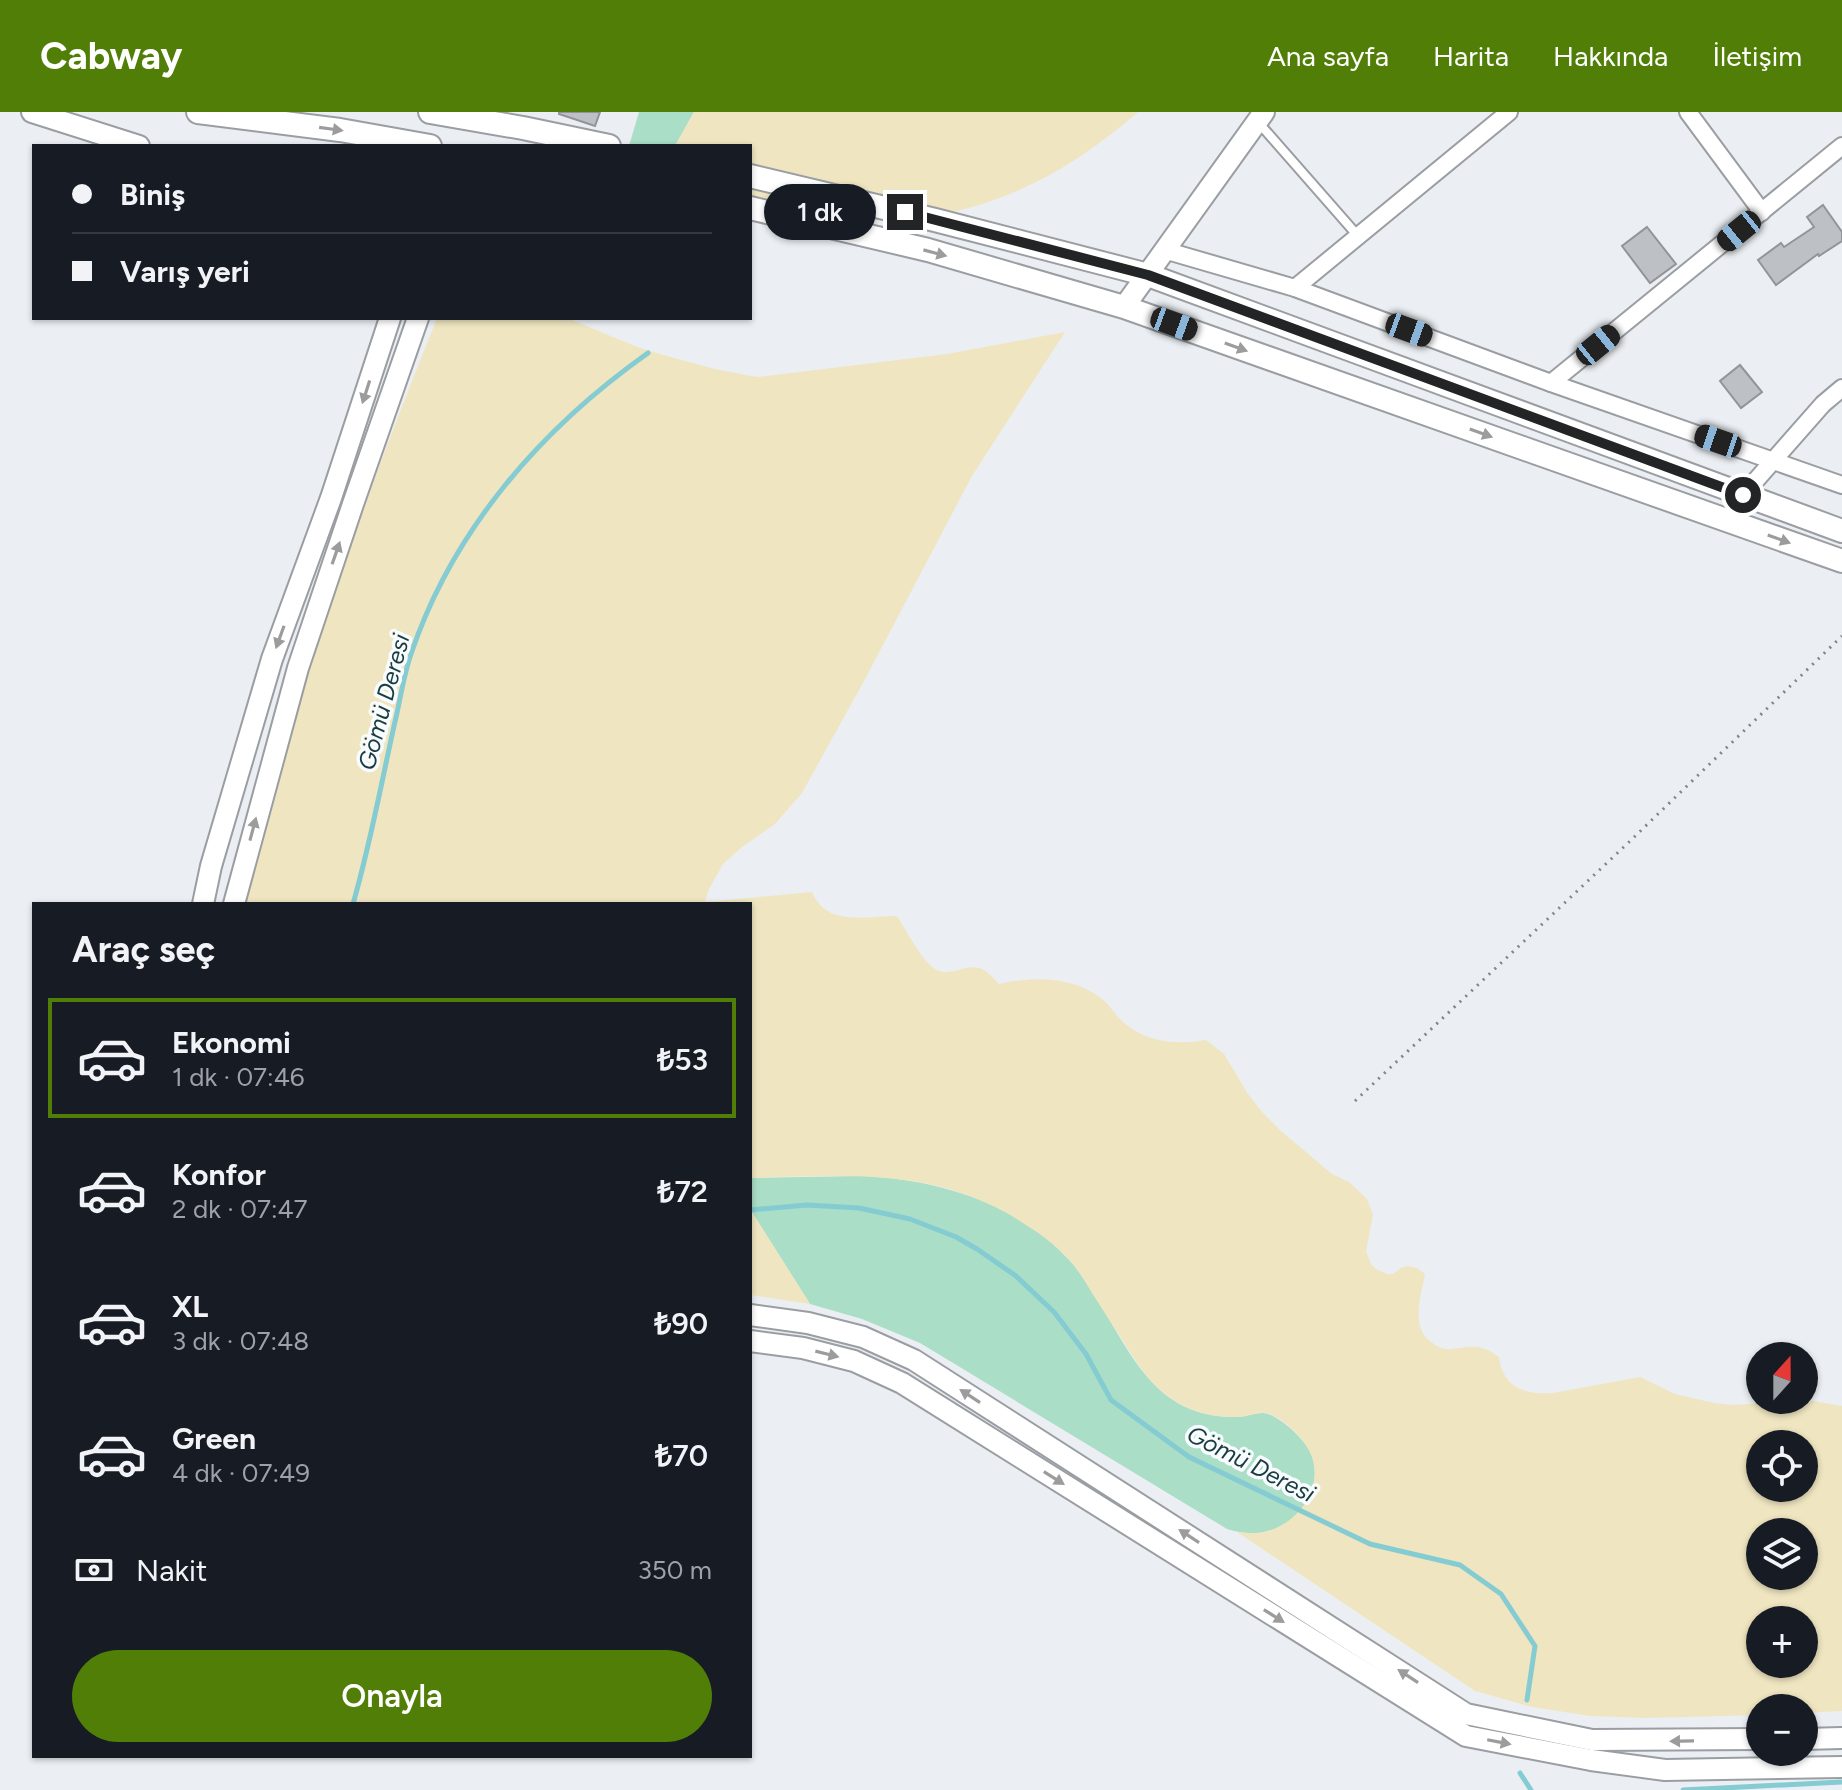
<!DOCTYPE html>
<html lang="tr">
<meta charset="utf-8">
<style>
:root{--surface:#171b24;--page:#20242c;--text:#f1f3f6;--muted:#9ea1a6;--line:#363941;--accent:#507e06}
body{margin:0;font-family:Figtree,sans-serif;background:var(--page);color:var(--text);height:100vh;display:flex;flex-direction:column;font-size:30px;white-space:nowrap}
*{box-sizing:border-box;margin:0}
p{font-size:26px;color:var(--muted)}
.icon{flex:none;width:44px;height:44px;fill:none;stroke:currentColor;stroke-width:2;stroke-linecap:round;stroke-linejoin:round}
.map{position:relative;flex:1;overflow:hidden}
.details{position:absolute;left:32px;top:790px;width:720px;height:856px;display:flex;flex-direction:column;background:var(--surface);border-radius:0px;box-shadow:0 2px 6px #0004}
.details>*{flex:none}
.banner{position:absolute;left:32px;top:32px;width:720px;height:176px;border-radius:0px;box-shadow:0 2px 6px #0004;display:grid;align-content:center;height:176px;padding:0 40px;background:var(--surface)}
.needle{width:52px;rotate:21deg}
.tools{position:absolute;left:1746px;top:1230px;display:grid;gap:16px}
.tools a{display:grid;place-items:center;width:72px;height:72px;border-radius:50%;background:var(--surface);box-shadow:0 2px 6px #0004;font-size:40px}
.end{position:absolute;width:36px;height:36px;margin:-18px;border:10px solid #222425;background:#fff;box-shadow:0 0 0 4px #fff}
.from{border-radius:50%}
.bubble{position:absolute;height:56px;border-radius:28px;background:var(--surface);box-shadow:0 2px 6px #0004;font-size:26px;font-weight:600;line-height:56px;text-align:center}
.car{position:absolute;width:24px;height:48px;margin:-24px -12px;border-radius:10px;box-shadow:0 0 6px 2px #0007;background:linear-gradient(#222 24%,#8ab4d8 0 40%,#222 0 76%,#8ab4d8 0 86%,#222 0)}
.banner b{display:flex;align-items:center;gap:28px;height:76px;font-size:30px}
.banner b+b{border-top:2px solid var(--line)}
.banner i{width:20px;height:20px;background:var(--text)}
ul{padding:0;list-style:none}
li{display:flex;align-items:center;gap:24px;height:120px;margin:0 16px 12px;padding:0 24px;border:4px solid transparent;border-radius:0px}
li div{flex:1}
li b{display:block;font-size:30px}
li em{font-style:normal;font-weight:600}
li.current{border-color:var(--accent)}
li>.icon{width:72px;height:72px;stroke-width:1.5}
h2{padding:0 40px;font-size:36px;line-height:96px}
.pay{display:flex;align-items:center;gap:20px;height:88px;padding:0 40px;font-size:30px}
.pay p{margin-inline-start:auto}
.primary-button{display:flex;gap:16px;margin-top:auto;padding:16px 40px}
.primary-button a{flex:1;height:92px;border-radius:48px;background:var(--accent);color:#fff;font-size:32px;font-weight:600;line-height:92px;text-align:center}
header{display:flex;align-items:center;gap:48px;box-sizing:border-box;height:112px;padding:0 40px;background:var(--accent);color:#fff}
header strong{font-size:38px}
nav{display:flex;gap:44px;margin-inline-start:auto;font-size:28px}
.map>svg:first-child{display:block}
.green{fill:#abdec6}
.sand{fill:#efe5c0;fill-rule:evenodd}
.lines{fill:none;stroke-linecap:round;stroke-linejoin:round}
.stream{stroke:#84cbd2;stroke-width:5}
.building{fill:#bdc1c5;stroke:#919599;stroke-width:2}
.service-casing{stroke:#9a9ea2;stroke-width:12}
.minor-casing{stroke:#9a9ea2;stroke-width:20}
.tertiary-casing{stroke:#9a9ea2;stroke-width:24}
.secondary-casing{stroke:#9a9ea2;stroke-width:26}
.path{stroke:#828588;stroke-width:3;stroke-dasharray:2 6;stroke-linecap:butt}
.service{stroke:#fff;stroke-width:8}
.minor{stroke:#fff;stroke-width:16}
.tertiary{stroke:#fff;stroke-width:20}
.secondary{stroke:#fff;stroke-width:22}
.oneway{fill:#9c9c9d}
.route{stroke:#222425;stroke-width:10}
.labels{text-anchor:middle;stroke-width:7;stroke-linejoin:round;paint-order:stroke}
.water-label{font-size:24px;font-style:italic;fill:#193c3f;stroke:#f9fcfe}
</style>
<header>
<strong>Cabway</strong>
<nav><a>Ana sayfa</a><a>Harita</a><a>Hakkında</a><a>İletişim</a></nav>
</header>
<div class="map">
<svg width="1842" height="1678" viewBox="0 0 1842 1678">
<rect width="100%" height="100%" fill="#ebeff3"/>
<g class="green">
<polygon points="639,0 694,0 675,34 629,34"/>
<path d="M861,1064C937,1067 1018,1091 1070,1149C1082,1162 1091,1179 1101,1194C1121,1226 1139,1264 1170,1286C1189,1300 1215,1306 1239,1305C1247,1304 1255,1301 1263,1301C1277,1302 1298,1322 1306,1333C1329,1365 1304,1410 1268,1419C1254,1423 1240,1421 1227,1417L920,1231L862,1207L810,1192L750,1097V1066Z"/>
</g>
<g class="sand">
<path d="M694,0H1138C1047,80 945,122 822,104C798,100 774,93 750,87V34H675Z"/>
<path d="M437,206H567L640,236L674,246L715,257L757,265L947,242L1065,220L972,364L864,569L802,681L775,712L742,735L723,752L709,777L705,790L812,780C826,815 867,804 897,804C907,819 921,848 935,857C951,866 963,852 979,856C987,858 993,866 999,872C1033,864 1074,864 1102,887C1110,893 1115,903 1123,910C1147,931 1176,933 1206,928L1224,942L1248,982L1263,1001L1281,1019L1332,1062L1349,1070L1367,1087L1373,1103L1366,1139L1371,1152L1376,1157L1387,1162H1393L1401,1156L1407,1154L1417,1156L1425,1162C1421,1185 1409,1217 1434,1232C1439,1236 1446,1238 1452,1237C1473,1234 1481,1232 1499,1245C1503,1276 1525,1283 1553,1281L1640,1265L1675,1282L1714,1291L1734,1293L1794,1288L1813,1289L1842,1294V1599L1804,1601V1596H1760V1603L1646,1606L1590,1604L1532,1595L1475,1579L1237,1420C1251,1422 1265,1422 1278,1415C1307,1402 1326,1364 1307,1335C1300,1323 1279,1303 1265,1301C1258,1300 1248,1304 1241,1305C1217,1306 1192,1301 1172,1287C1152,1274 1141,1257 1128,1237C1117,1219 1104,1200 1092,1181C1086,1171 1080,1160 1072,1151C1060,1136 1042,1123 1026,1113C938,1054 850,1064 750,1066V792H243C254,747 264,701 276,657C321,503 378,354 437,206ZM1760,1332H1804V1376H1760ZM1760,1420H1804V1464H1760ZM1760,1508H1804V1552H1760Z"/>
<polygon points="750,1097 810,1192 750,1183"/>
</g>
<g class="lines">
<g class="stream">
<path d="M353,792C370,733 381,673 394,614C400,590 403,565 411,542C453,417 542,316 648,241"/>
<polyline points="750,1098 807,1093 859,1096 910,1107 956,1125 977,1137 1016,1164 1054,1200 1086,1242 1111,1288 1189,1345 1370,1432 1460,1453 1501,1482 1535,1534 1527,1588"/>
<polyline points="1520,1661 1531,1678"/>
<polyline points="1683,1678 1842,1670"/>
</g>
</g>
<g class="building">
<polygon points="559,0 600,0 595,14 559,2"/>
<polygon points="1823,93 1842,120 1842,129 1819,144 1818,142 1776,173 1758,148 1781,131 1784,135 1814,115 1807,105"/>
<polygon points="1647,115 1676,152 1650,171 1622,134"/>
<polygon points="1740,253 1762,280 1741,296 1720,269"/>
</g>
<g class="lines">
<g class="service-casing">
<polyline id="service" points="1258,10 1358,124"/>
</g>
<g class="minor-casing">
<g id="minor">
<polyline points="1688,0 1762,100"/>
<polyline points="1164,138 1295,176 1551,271 1842,373"/>
<polyline points="1295,176 1509,0"/>
<polyline points="1551,271 1842,34"/>
<polyline points="1743,383 1823,292 1842,276"/>
</g>
</g>
<g class="tertiary-casing">
<g id="tertiary">
<polyline points="32,0 139,34"/>
<polyline points="1124,195 1264,0"/>
<polyline points="203,792 211,754 272,547 331,386 390,206"/>
<polyline points="234,792 298,556 353,392 418,206"/>
<polyline points="750,1203 808,1211 863,1225 914,1248 1466,1602 1592,1628 1760,1627"/>
<polyline points="750,1229 803,1236 854,1249 902,1271 1466,1624 1591,1648 1665,1658 1842,1655"/>
<polyline points="1804,1627 1842,1626"/>
</g>
</g>
<g class="secondary-casing">
<g id="secondary">
<polyline points="198,0 340,18 430,34"/>
<polyline points="430,0 523,16 609,34"/>
<polyline points="750,64 935,108 1148,163 1842,419"/>
<polyline points="750,96 928,138 1124,195 1842,449"/>
</g>
</g>
<polyline class="path" points="1355,989 1628,731 1842,524"/>
<use href="#service" class="service"/>
<use href="#minor" class="minor"/>
<use href="#tertiary" class="tertiary"/>
<use href="#secondary" class="secondary"/>
</g>
<defs><path id="oneway-solid" d="M-6-.8H1V-3.2L6.5 0L1 3.2V.8H-6Z" transform="scale(2)"/></defs>
<g class="oneway">
<use href="#oneway-solid" transform="translate(331 17) rotate(8)"/>
<use href="#oneway-solid" transform="translate(935 141) rotate(15)"/>
<use href="#oneway-solid" transform="translate(1236 235) rotate(20)"/>
<use href="#oneway-solid" transform="translate(366 280) rotate(108)"/>
<use href="#oneway-solid" transform="translate(1481 321) rotate(20)"/>
<use href="#oneway-solid" transform="translate(1779 427) rotate(20)"/>
<use href="#oneway-solid" transform="translate(336 441) rotate(-71)"/>
<use href="#oneway-solid" transform="translate(280 525) rotate(110)"/>
<use href="#oneway-solid" transform="translate(253 717) rotate(-75)"/>
<use href="#oneway-solid" transform="translate(827 1242) rotate(14)"/>
<use href="#oneway-solid" transform="translate(970 1284) rotate(-147)"/>
<use href="#oneway-solid" transform="translate(1054 1366) rotate(32)"/>
<use href="#oneway-solid" transform="translate(1189 1424) rotate(-147)"/>
<use href="#oneway-solid" transform="translate(1274 1504) rotate(32)"/>
<use href="#oneway-solid" transform="translate(1408 1564) rotate(-147)"/>
<use href="#oneway-solid" transform="translate(1682 1629) rotate(179)"/>
<use href="#oneway-solid" transform="translate(1499 1630) rotate(11)"/>
</g>
<g class="lines">
<polyline class="route" points="905,100 1148,163 1743,383"/>
</g>
<g class="labels">
<g class="water-label">
<text transform="translate(384 590) rotate(-75)" y="8">Gömü Deresi</text>
<text transform="translate(1251 1352) rotate(27)" y="8">Gömü Deresi</text>
</g>
</g>
</svg>
<div class="tools">
<a><svg class="needle" viewBox="-14 -14 28 28"><path d="M0-13l5 13h-10z" fill="#e53935"/><path d="M0 13l5-13h-10z" fill="#9ea1a6"/></svg></a>
<a><svg class="icon" aria-label="locate" viewBox="0 0 24 24"><circle cx="12" cy="12" r="6"/><path d="M12 2v4M12 18v4M2 12h4M18 12h4"/></svg></a>
<a><svg class="icon" aria-label="layers" viewBox="0 0 24 24"><path d="M12 4l9 5-9 5-9-5zM3 14l9 5 9-5"/></svg></a>
<a>+</a>
<a>−</a>
</div>
<i class="end from" style="left:1743px;top:383px"></i>
<i class="end" style="left:905px;top:100px"></i>
<div class="bubble" style="left:764px;top:72px;width:112px">1 dk</div>
<i class="car" style="left:1739px;top:119px;rotate:231deg"></i>
<i class="car" style="left:1174px;top:212px;rotate:110deg"></i>
<i class="car" style="left:1409px;top:218px;rotate:110deg"></i>
<i class="car" style="left:1598px;top:233px;rotate:51deg"></i>
<i class="car" style="left:1718px;top:329px;rotate:289deg"></i>
<div class="banner">
<b><i class="from"></i>Biniş</b>
<b><i></i>Varış yeri</b>
</div>
<section class="details">
<h2>Araç seç</h2>
<ul>
<li class="current"><svg class="icon" aria-label="car" viewBox="0 0 24 24"><path d="M5 17H2v-5l4-1 3-4h7l3 4 3 1v5h-3M9 17h6M6 11h13"/><circle cx="7" cy="17" r="2"/><circle cx="17" cy="17" r="2"/></svg><div><b>Ekonomi</b><p>1 dk · 07:46</p></div><em>₺53</em></li>
<li><svg class="icon" aria-label="car" viewBox="0 0 24 24"><path d="M5 17H2v-5l4-1 3-4h7l3 4 3 1v5h-3M9 17h6M6 11h13"/><circle cx="7" cy="17" r="2"/><circle cx="17" cy="17" r="2"/></svg><div><b>Konfor</b><p>2 dk · 07:47</p></div><em>₺72</em></li>
<li><svg class="icon" aria-label="car" viewBox="0 0 24 24"><path d="M5 17H2v-5l4-1 3-4h7l3 4 3 1v5h-3M9 17h6M6 11h13"/><circle cx="7" cy="17" r="2"/><circle cx="17" cy="17" r="2"/></svg><div><b>XL</b><p>3 dk · 07:48</p></div><em>₺90</em></li>
<li><svg class="icon" aria-label="car" viewBox="0 0 24 24"><path d="M5 17H2v-5l4-1 3-4h7l3 4 3 1v5h-3M9 17h6M6 11h13"/><circle cx="7" cy="17" r="2"/><circle cx="17" cy="17" r="2"/></svg><div><b>Green</b><p>4 dk · 07:49</p></div><em>₺70</em></li>
</ul>
<div class="pay"><svg class="icon" aria-label="cash" viewBox="0 0 24 24"><path d="M3 7h18v10H3z"/><circle cx="12" cy="12" r="2"/></svg>Nakit<p>350 m</p></div>
<div class="primary-button"><a>Onayla</a></div>
</section>
</div>
